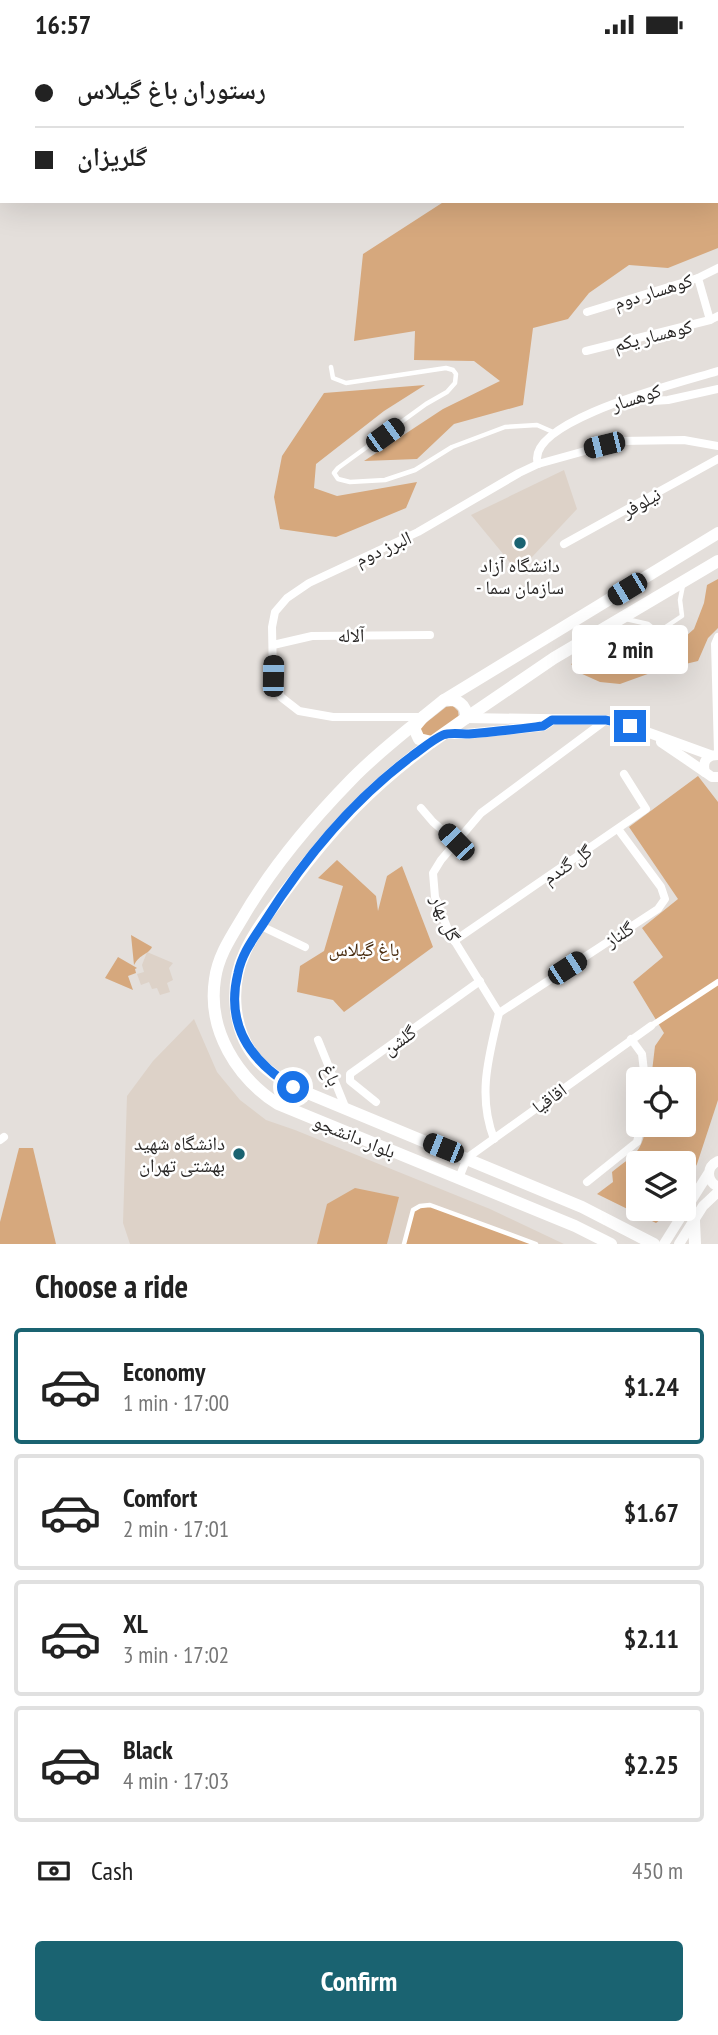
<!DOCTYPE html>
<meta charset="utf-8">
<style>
:root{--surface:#fff;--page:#f6f6f6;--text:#222;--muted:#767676;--line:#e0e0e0;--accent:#1a6371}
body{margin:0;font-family:"PT Sans Narrow","Noto Naskh Arabic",sans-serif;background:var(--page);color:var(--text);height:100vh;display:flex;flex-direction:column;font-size:26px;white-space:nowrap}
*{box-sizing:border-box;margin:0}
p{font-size:23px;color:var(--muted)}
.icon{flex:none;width:38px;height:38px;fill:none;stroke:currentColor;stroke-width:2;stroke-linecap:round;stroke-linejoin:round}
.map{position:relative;height:1195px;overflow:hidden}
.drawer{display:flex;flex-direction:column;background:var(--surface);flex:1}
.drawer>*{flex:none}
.hud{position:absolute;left:0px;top:0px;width:719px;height:154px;box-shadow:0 7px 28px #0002;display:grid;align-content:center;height:154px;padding:0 35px;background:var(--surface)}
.fabs{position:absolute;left:626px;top:1018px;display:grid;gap:14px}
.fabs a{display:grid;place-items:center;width:70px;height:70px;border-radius:7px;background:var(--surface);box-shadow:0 7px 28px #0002;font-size:35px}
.end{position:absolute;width:32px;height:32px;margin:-16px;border:9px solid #1a73e8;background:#fff;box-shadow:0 0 0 4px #fff}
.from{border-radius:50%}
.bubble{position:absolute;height:49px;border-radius:7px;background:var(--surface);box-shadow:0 7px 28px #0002;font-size:23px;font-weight:700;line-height:49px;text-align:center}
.car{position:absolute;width:21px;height:42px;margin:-21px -10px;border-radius:9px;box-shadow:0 0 5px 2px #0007;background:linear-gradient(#222 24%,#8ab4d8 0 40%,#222 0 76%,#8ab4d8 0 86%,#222 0)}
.hud b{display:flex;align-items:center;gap:24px;height:66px;font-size:26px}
.hud b+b{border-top:2px solid var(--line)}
.hud i{width:18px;height:18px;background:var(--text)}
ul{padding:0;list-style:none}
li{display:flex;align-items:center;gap:21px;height:116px;margin:0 14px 10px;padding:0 21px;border:4px solid var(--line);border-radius:7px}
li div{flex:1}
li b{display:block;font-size:26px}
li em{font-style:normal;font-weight:700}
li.selected{border-color:var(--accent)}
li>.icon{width:63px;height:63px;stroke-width:1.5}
h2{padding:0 35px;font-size:32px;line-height:84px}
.pay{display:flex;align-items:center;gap:18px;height:77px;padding:0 35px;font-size:26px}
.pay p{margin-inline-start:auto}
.action{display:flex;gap:14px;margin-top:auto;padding:14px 35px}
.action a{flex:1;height:80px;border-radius:7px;background:var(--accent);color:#fff;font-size:28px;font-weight:700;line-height:80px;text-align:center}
.status{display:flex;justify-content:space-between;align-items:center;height:49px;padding:0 35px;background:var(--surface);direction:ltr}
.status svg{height:19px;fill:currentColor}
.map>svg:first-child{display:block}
.built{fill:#ddd2c8}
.green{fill:#d6a87d}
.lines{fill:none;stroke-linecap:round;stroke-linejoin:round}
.service{stroke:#fff;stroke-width:4.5}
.pedestrian{stroke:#fff;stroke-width:6}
.minor{stroke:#fff;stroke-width:8}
.tertiary{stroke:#fff;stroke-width:10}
.secondary{stroke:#fff;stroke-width:12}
.route{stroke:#1a73e8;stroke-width:9}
.poi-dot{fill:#1a6371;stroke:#fff;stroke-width:2.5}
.labels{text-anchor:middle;stroke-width:5;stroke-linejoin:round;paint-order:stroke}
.street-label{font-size:19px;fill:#292726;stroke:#fff}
.poi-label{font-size:19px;fill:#292726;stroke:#fff}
.park-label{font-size:19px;fill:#492c0f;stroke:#fff}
</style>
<div class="status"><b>16:57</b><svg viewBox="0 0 49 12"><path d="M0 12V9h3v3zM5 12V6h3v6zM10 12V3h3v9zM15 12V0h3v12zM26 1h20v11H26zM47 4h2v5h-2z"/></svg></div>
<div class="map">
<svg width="718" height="1195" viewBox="0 0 718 1195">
<rect width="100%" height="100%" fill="#e4dfdb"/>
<g class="built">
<polygon points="564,421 577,460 518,523 471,466"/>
<polygon points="147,903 173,914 169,919 173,931 167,934 170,943 160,946 157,939 152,940 149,933 141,936 137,925 144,923 142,916"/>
<polygon points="194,970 217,1023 240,1051 266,1071 295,1081 490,1160 564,1195 130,1195 123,1174 127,1047 153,1012"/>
</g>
<g class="green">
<polygon points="599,0 718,0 718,199 668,219 629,216 589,244 568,270 533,279 523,356 454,375 417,410 364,412 443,360 500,332 474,312 414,311 415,282 354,292 363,205 445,152 718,152 718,2 600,2"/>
<polygon points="425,336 384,362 316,415 314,439 337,447 417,433 406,459 336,488 280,480 274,448 282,407 324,344"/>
<polygon points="718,530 718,579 708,589 698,612 656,622 620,635 600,633 580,624 571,615 600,602 627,608 669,602 694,580 704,554 707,536"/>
<polygon points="453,657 458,662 459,670 432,689 424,688 420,680 422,677 446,658"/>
<path d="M698,727L718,753V1051L697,1115L684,1140V1115H639V1160H673L656,1174L597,1145L613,1133L612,1123C633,1106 642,1105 646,1076H684V1031H651L655,997L664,984L633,933L663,908L642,879L678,850L629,778Z"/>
<polygon points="337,811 376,847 378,862 387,827 402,817 433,898 344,963 333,951 297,943 300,917 324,902 343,837 318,829"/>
<path d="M131,886L152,898C148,906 141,904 134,916Z"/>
<polygon points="118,908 137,919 135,920 136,924 128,927 133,941 105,929"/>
<polygon points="19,1099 33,1099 56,1195 0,1195 0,1173"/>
<polygon points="355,1139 399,1148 387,1195 317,1195 327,1155"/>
<polygon points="430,1156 536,1195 404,1195 413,1161"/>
</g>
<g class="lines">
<g class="service">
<polyline points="331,318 333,329 346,334 446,319 453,321 456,325 455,334 447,343 426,355 338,419 334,424 338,430 350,433 385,431 415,421 452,398 505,378 537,376 553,383"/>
<polyline points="626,570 648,575 658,583 682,567 680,551 683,536"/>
<polyline points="404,1195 413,1161 420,1157 430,1156 536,1195"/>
</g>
<g class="pedestrian">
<polyline points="651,977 718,933"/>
<polyline points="639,1127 636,1134 639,1143"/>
</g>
<g class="minor">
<polyline points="698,229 710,271"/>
<polyline points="587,263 698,229 718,219"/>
<polyline points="586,302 710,271 718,267"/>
<polyline points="645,345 653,352 668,351 718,340"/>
<path d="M538,415C523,371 687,332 718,322"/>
<polyline points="564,495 718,410"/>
<polyline points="718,588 715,595 718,703"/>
<polyline points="273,596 312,587 430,586"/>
<polyline points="423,668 333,668 299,662 281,648 273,627 272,578 275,563 287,549 309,534 418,483 519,424 538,415 621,392 684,391 718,397"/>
<polyline points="421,759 433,773 456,793"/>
<polyline points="261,877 305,898"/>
<polyline points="454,892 646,760 624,725"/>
<polyline points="499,964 658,860 665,850 661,838 618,780"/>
<polyline points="631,990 642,1005 645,1031"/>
<polyline points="318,991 346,1060"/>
<polyline points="376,1053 350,1032 350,1025 480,932"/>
<path d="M494,1090C477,1046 489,1007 499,964L449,883L435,848L433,824L441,811L481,764L606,671"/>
<polyline points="0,1091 4,1088"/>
<polyline points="459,1129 467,1109 651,977"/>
<polyline points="587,1133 637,1093 641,1076"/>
</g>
<g class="tertiary">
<polyline points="466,669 606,671 630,677 710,706"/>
<polyline points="445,685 466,685 543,677 552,671"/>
<polyline points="661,693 705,723"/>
<path d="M718,706C707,706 702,712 705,723L712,728H718"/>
<path d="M718,1112C706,1118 706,1131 718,1138"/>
<polyline points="664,1195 708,1125"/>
<polyline points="679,1195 703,1157 718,1143"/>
</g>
<g class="secondary">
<polyline points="444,651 718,484"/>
<path d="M444,651C457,650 467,655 466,669L432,693L419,690L414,679L423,668Z"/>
<path d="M423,668C399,688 373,708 351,731C311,772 272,818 243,868C231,888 218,907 215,930C207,981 237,1029 278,1055L575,1177L611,1195"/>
<polyline points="466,669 554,609 718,512"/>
<path d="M432,693C373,736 333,778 290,836C274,857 256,879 245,903C229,937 232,984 259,1013C269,1023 281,1031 293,1038L582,1158L654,1195"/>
<polyline points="694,1172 695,1195"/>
</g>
</g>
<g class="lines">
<path class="route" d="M293,1038C250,1012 225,976 238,924C242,904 254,889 265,872C304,810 353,751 412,707C422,700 432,691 443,686C450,683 461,685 469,685C494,683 518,680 543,677L552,671H606L630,677"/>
</g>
<g class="poi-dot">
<circle cx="520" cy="494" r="7"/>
<circle cx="239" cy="1105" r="7"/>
</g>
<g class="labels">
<g class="street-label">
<text transform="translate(653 242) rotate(-17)" y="7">کوهسار دوم</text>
<text transform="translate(653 286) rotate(-14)" y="7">کوهسار یکم</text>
<text transform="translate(636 348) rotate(-18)" y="7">کوهسار</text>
<text transform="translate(641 453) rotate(-29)" y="7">نیلوفر</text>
<text transform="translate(383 499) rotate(-24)" y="7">البرز دوم</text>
<text transform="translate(351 586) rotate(-1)" y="7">آلاله</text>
<text transform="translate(567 815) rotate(-34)" y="7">گل گندم</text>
<text transform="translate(446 869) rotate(68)" y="7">گل بهار</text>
<text transform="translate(619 885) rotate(-33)" y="7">گلناز</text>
<text transform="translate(399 991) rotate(-36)" y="7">گلشن</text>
<text transform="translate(332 1026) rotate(68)" y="7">باغ</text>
<text transform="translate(549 1049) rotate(-36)" y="7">اقاقیا</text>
<text transform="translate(355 1087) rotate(22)" y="7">بلوار دانشجو</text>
</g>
<g class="poi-label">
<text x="520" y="523">دانشگاه آزاد<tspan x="520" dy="22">- سازمان سما</tspan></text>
<text x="225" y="1101" text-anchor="end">دانشگاه شهید<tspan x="225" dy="22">بهشتی تهران</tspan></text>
</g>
<g class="park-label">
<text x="364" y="907">باغ گیلاس</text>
</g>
</g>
</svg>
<div class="fabs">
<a><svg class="icon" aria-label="locate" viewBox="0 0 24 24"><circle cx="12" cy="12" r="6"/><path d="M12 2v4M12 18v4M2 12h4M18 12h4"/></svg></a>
<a><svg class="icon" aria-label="layers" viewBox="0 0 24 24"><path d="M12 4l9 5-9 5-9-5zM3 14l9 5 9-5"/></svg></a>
</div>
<i class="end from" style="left:293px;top:1038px"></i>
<i class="end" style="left:630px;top:677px"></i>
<div class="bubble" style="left:572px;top:576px;width:116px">2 min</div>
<i class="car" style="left:385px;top:386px;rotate:54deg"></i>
<i class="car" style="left:604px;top:396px;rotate:256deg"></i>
<i class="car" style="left:627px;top:540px;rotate:239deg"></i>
<i class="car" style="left:273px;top:627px;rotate:1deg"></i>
<i class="car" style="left:456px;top:793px;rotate:316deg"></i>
<i class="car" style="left:567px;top:919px;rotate:57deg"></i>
<i class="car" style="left:443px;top:1099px;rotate:292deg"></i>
<div class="hud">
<b><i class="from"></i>رستوران باغ گیلاس</b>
<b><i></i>گلریزان</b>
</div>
</div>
<section class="drawer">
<h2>Choose a ride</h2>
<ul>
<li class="selected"><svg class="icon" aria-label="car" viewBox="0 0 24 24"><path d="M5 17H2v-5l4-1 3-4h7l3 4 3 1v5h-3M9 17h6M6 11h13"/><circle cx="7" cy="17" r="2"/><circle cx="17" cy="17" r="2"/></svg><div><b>Economy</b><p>1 min · 17:00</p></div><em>$1.24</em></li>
<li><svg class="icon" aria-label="car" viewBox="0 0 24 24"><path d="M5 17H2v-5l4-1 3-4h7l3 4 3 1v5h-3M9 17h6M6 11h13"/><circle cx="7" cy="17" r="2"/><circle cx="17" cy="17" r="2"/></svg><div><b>Comfort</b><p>2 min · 17:01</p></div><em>$1.67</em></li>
<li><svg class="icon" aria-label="car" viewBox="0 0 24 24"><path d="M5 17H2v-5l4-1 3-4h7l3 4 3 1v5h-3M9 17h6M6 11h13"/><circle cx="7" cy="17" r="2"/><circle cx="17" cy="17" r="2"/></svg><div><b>XL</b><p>3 min · 17:02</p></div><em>$2.11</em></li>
<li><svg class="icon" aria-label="car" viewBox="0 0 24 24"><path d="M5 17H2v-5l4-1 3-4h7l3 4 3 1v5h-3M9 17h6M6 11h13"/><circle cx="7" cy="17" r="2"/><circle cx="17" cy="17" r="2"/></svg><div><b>Black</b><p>4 min · 17:03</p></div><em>$2.25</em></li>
</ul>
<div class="pay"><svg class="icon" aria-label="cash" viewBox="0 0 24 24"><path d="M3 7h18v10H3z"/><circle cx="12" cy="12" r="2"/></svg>Cash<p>450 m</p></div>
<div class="action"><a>Confirm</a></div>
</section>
